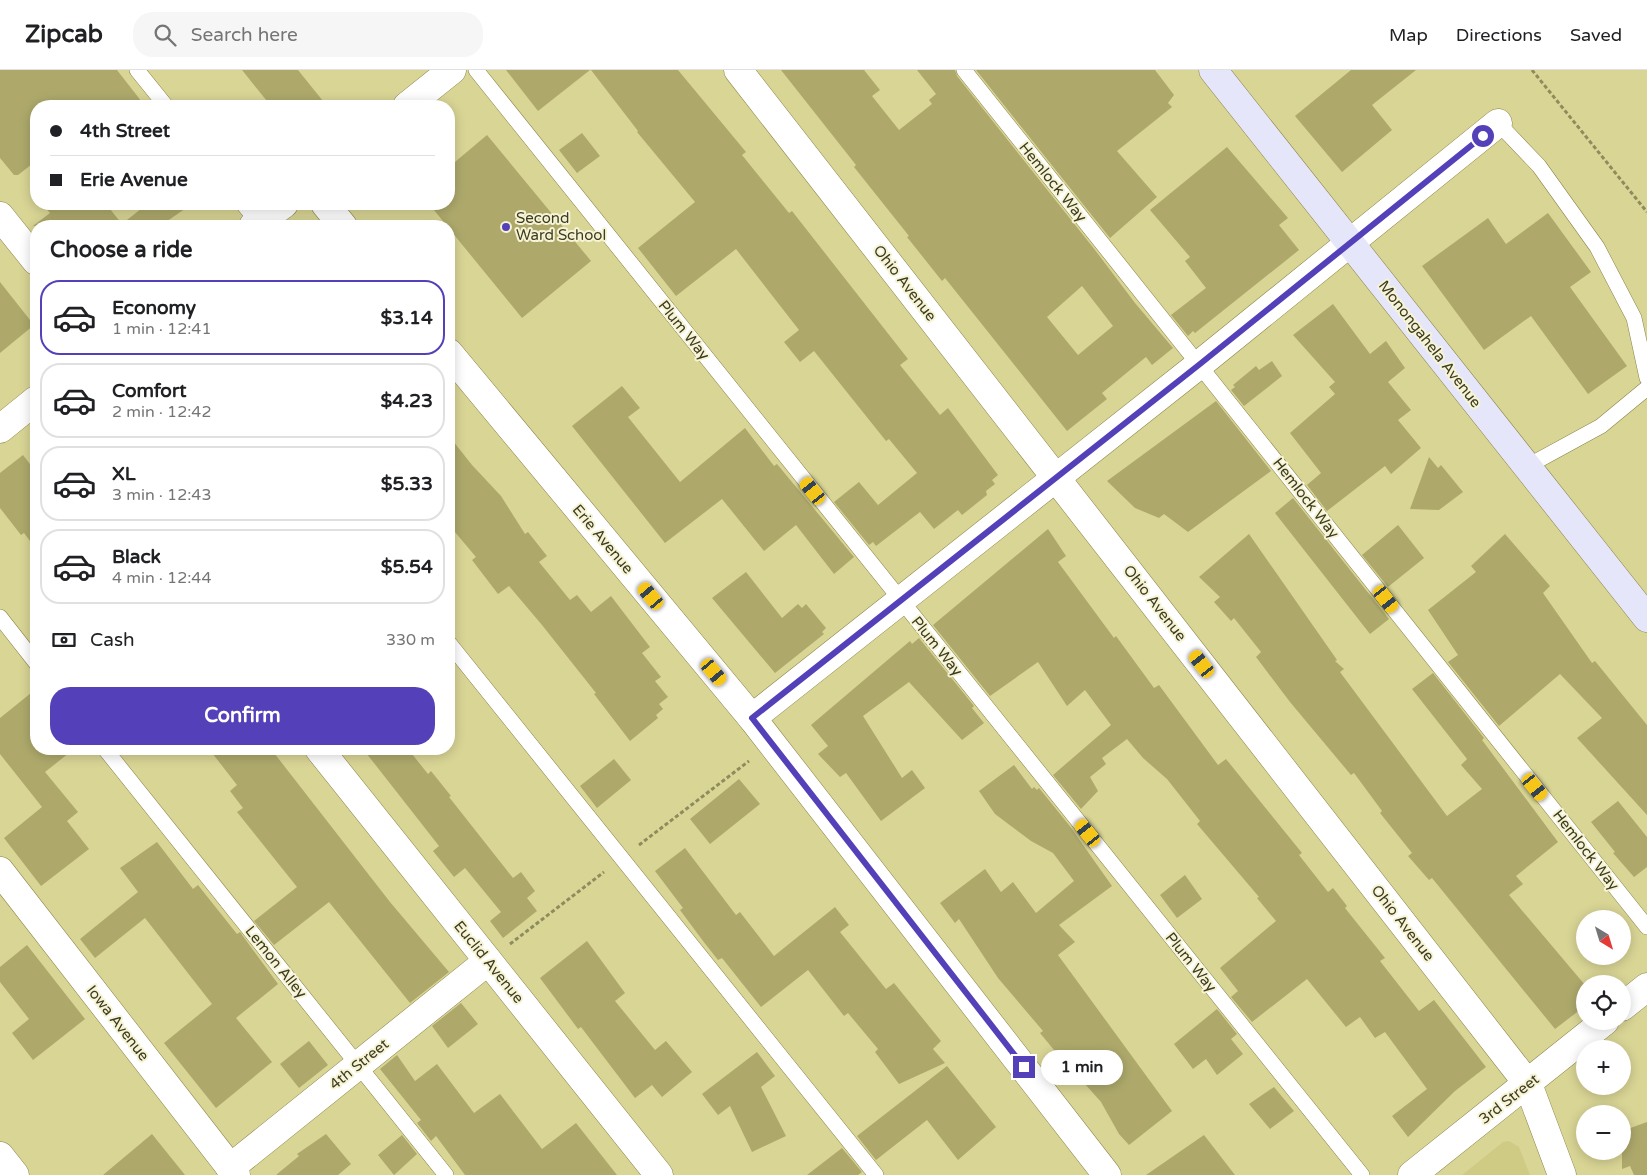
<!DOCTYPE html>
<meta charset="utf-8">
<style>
:root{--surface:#fff;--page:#f6f6f6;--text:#202124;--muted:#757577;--line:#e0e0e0;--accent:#5440b8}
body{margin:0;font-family:"Varela Round",sans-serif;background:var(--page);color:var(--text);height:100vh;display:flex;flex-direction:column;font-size:19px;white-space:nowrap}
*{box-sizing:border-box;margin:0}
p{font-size:16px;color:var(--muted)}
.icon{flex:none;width:28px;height:28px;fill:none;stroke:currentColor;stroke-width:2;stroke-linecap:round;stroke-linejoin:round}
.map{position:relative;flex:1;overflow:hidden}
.drawer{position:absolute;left:30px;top:150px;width:425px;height:535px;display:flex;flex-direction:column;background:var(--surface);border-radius:20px;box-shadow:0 2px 12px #0003}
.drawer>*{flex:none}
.banner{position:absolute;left:30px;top:30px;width:425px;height:110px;border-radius:20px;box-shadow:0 2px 12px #0003;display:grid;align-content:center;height:110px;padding:0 20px;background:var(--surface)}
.needle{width:32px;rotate:142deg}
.controls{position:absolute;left:1576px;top:840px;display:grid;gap:10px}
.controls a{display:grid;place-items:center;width:55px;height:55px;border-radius:50%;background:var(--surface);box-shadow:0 2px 12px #0003;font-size:25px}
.end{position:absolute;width:22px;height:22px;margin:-11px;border:6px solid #5440b8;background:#fff;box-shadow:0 0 0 2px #fff}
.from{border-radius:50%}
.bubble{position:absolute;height:35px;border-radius:18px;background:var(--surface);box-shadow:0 2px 12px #0003;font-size:16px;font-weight:700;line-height:35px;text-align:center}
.car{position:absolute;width:15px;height:30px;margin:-15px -8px;border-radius:6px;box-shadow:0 0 4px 1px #0007;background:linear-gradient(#f5c518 24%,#345 0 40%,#f5c518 0 76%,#345 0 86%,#f5c518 0)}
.banner b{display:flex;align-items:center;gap:18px;height:48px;font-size:19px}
.banner b+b{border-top:1px solid var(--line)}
.banner i{width:12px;height:12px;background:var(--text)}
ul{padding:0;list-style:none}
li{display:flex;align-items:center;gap:15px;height:75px;margin:0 10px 8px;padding:0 10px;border:2px solid var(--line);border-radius:20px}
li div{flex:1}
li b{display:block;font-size:19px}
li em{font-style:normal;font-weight:700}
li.on{border-color:var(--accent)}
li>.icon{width:45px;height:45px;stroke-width:1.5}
h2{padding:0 20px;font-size:22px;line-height:60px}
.pay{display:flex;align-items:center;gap:12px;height:55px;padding:0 20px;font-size:19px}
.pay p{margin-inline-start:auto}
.primary-button{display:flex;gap:10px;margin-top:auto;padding:10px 20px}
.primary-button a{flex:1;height:58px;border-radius:20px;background:var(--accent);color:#fff;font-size:20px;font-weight:700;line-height:58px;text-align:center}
header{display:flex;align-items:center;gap:30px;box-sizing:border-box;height:70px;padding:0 25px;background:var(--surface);border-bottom:1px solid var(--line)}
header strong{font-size:24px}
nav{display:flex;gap:28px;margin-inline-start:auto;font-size:18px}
.search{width:350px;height:45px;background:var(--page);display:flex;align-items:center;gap:12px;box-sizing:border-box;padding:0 18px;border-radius:20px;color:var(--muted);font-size:19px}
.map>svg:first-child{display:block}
.built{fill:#d0cb84}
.building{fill:#aea96b;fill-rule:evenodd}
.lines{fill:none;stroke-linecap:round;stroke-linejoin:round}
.service-casing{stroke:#8a8549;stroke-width:16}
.minor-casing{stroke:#8a8549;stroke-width:29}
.secondary-casing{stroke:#8a8549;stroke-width:29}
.path{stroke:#8e8b5d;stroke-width:3;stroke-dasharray:4 2.5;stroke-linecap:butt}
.service{stroke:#fff;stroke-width:15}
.minor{stroke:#fff;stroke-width:28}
.secondary{stroke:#e6e6fa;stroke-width:28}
.route{stroke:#5440b8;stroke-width:6}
.poi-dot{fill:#5440b8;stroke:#f6f4d5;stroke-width:2}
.labels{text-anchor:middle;stroke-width:4;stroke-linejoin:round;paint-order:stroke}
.street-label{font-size:15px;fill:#3d3b21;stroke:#f6f4d5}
.poi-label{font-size:15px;fill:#3d3b21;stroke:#f6f4d5;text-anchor:start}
</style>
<header>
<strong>Zipcab</strong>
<div class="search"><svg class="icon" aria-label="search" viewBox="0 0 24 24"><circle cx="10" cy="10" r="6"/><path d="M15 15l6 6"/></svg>Search here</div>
<nav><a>Map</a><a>Directions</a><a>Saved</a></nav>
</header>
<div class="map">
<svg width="1647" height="1105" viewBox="0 0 1647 1105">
<rect width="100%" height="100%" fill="#d9d595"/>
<polygon class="built" points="1509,1071 1519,1077 1530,1105 1462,1105 1503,1072"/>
<g class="building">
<polygon points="0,0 117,0 145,36 36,36 36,91 18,105 14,105 0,88"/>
<polygon points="242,0 298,0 327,36 271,36"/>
<polygon points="506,0 590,0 538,41"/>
<polygon points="591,0 678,0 746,82 742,85 789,143 792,141 908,289 900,295 940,345 948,338 998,405 992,410 995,414 986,421 987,425 962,445 958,440 934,459 920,442 876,476 873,472 869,475 834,432 859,412 878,435 917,403 889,369 886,371 814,281 800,292 784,272 799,260 736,179 676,226 638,178 695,132 637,62 638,61"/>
<path d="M781,0H864L880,20L872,26L899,60L932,34L929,30L936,24L917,0H955L957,6L1095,180L1135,233L1173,278L1152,295L1146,287L1102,323L1107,329L1067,361L945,208L942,211L907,167L909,166L854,97L856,95ZM1082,216L1113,256L1078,285L1047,247Z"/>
<polygon points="976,0 1155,0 1174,25 1168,33 1172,37 1117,81 1157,127 1110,168"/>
<polygon points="1351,0 1416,0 1372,35 1392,60 1342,102 1295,46"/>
<polygon points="582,63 600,86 577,103 559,80"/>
<polygon points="487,65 591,191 522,248 429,134 449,134 449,97"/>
<polygon points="1227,77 1288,148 1279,155 1299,180 1195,263 1193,261 1188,266 1171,245 1206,218 1185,191 1190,187 1150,140"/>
<polygon points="42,134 106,134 122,154 147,134 192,134 160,156 33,156 50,143"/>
<polygon points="1548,143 1591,202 1570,217 1627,296 1588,324 1531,246 1484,280 1422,196 1488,148 1506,174"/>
<polygon points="0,212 34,255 0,283"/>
<polygon points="1333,234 1370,284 1386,271 1405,298 1388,312 1411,340 1398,350 1421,378 1391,404 1385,396 1327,441 1307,415 1321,403 1290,363 1335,324 1329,317 1335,312 1293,265"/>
<polygon points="1272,291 1282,306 1244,336 1231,320 1235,317 1233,315 1256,296 1259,300"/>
<polygon points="622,316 640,338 628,347 680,412 745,358 774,396 777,394 854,487 834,504 796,455 764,481 722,429 665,473 572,356"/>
<polygon points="1216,331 1271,401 1188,462 1164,444 1159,448 1135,438 1107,411"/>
<polygon points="449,366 472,395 501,426 525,464 528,462 547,486 539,492 570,530 577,525 591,542 611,526 650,577 642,583 661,607 655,611 668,627 659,634 663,639 656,645 658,648 630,671 594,624 596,623 542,555 509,516 498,524 472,490 476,487 449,455"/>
<polygon points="23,385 36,402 36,479 24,463 21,465 0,438 0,403"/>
<polygon points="1429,387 1438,398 1441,395 1463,422 1439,440 1410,439"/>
<polygon points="1293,428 1389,549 1370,564 1275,443"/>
<polygon points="1398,455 1424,488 1388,517 1362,485"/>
<polygon points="1048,459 1066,486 1058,492 1114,568 1116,566 1154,618 1159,615 1218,695 1226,689 1302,783 1299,785 1328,822 1333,818 1347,836 1345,838 1385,888 1380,891 1419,941 1434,930 1486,997 1455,1021 1408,1067 1392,1046 1427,1019 1385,962 1375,968 1360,947 1346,957 1307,909 1252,952 1231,927 1238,921 1220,898 1276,851 1257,828 1259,827 1197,754 1200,751 1167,709 1143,688 1127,669 1102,688 1106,694 1090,707 1098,721 1081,739 1053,705 1111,655 1085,620 1067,636 1038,592 990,626 933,555"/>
<polygon points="1249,464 1337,590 1335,591 1344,599 1340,602 1447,746 1482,719 1461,695 1467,689 1412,619 1433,603 1484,668 1482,670 1558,772 1516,806 1523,814 1509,825 1585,915 1585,936 1555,959 1432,808 1429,810 1408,786 1412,783 1380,743 1382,741 1354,703 1351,705 1290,632 1256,587 1261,582 1234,548 1231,551 1214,532 1220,527 1199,507"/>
<polygon points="1505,464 1550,516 1543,523 1592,593 1595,591 1647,655 1647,745 1577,668 1602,648 1560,604 1499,656 1448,592 1458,585 1428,540 1476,502 1471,496"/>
<polygon points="746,502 782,548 798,534 802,538 806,534 826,558 822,562 824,564 775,603 712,528"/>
<polygon points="919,568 974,636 972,638 984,653 962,670 909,612 863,646 902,708 912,700 925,718 881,751 846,703 840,707 818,684 828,676 811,655 910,571 912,574"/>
<polygon points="36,619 36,679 74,679 45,702 78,742 67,751 89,779 41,816 4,768 42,737 0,684 0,648"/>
<polygon points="209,679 271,679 390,832 449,902 410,933 329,832 274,875 254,851 297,817 237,742 243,738 230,721 237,715"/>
<polygon points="363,679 408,679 428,704 431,701 451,726 449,727 513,808 521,802 535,821 527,828 537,841 503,868 490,851 501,842 465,798 454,807 433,781 439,776"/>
<polygon points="614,689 631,710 597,738 580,716"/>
<polygon points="1014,695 1032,719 1034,717 1037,720 1039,718 1069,755 1112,816 1059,855 1075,872 1058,885 1172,1041 1129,1075 1119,1064 1101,1032 1069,996 1068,997 1040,963 1043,961 998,908 959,849 955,853 940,833 985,799 1001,822 1013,812 1036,843 1074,811 1053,783 1031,771 995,744 979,721"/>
<polygon points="739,709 760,734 710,774 690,749"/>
<polygon points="1618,731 1647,767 1647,797 1634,807 1613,783 1615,782 1591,752"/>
<polygon points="157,772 193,819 198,815 237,864 240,862 278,914 236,948 272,992 216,1038 164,973 212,934 145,848 95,888 80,869 138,822 120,798"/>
<polygon points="685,778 736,845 740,842 774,886 835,837 849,855 840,862 886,919 894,913 941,971 933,979 945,993 899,1014 875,982 878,979 848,943 844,946 808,900 761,937 722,888 718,890 703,871 680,840 683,838 655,801"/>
<polygon points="1185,805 1202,829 1177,848 1160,825"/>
<polygon points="587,871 625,923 615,931 655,980 666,971 692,1002 662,1027 652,1015 635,1028 581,957 578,959 540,908"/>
<polygon points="27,875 85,949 33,990 12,963 29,949 0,912 0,897"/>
<polygon points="461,933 478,954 448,978 432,956"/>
<polygon points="1217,939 1237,964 1231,969 1243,984 1217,1005 1206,989 1193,999 1174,974"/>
<polygon points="309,971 328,995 299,1018 280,994"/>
<polygon points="757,982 775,1006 761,1017 786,1066 752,1082 730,1036 718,1045 702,1024"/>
<polygon points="397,985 415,1011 437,994 474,1043 500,1024 542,1079 576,1053 617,1105 465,1105 436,1066 431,1071 417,1053 421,1050 380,999"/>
<polygon points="947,996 996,1057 958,1090 927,1050 876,1090 857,1066"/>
<polygon points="1274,1017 1294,1041 1270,1059 1249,1034"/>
<polygon points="1647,1052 1647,1105 1634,1105 1630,1096 1622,1099 1622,1061"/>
<polygon points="152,1064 185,1105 103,1105"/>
<polygon points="326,1064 351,1094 338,1105 276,1105 299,1086 297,1084"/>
<polygon points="402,1065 417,1084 394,1105 378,1085"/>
<polygon points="1204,1065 1235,1105 1146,1105"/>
<polygon points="842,1078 862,1102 858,1105 807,1105"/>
</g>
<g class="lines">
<g class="service-casing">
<g id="service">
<polyline points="137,0 166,36"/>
<polyline points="476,0 1362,1105"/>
<polyline points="964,0 1647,857"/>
<polyline points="1498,53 1539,96 1597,177 1634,248 1647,308"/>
<polyline points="243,134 258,152"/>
<polyline points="1526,397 1601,356 1647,318"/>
<polyline points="0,547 36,593"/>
<polyline points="449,573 876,1105"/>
<polyline points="105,679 446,1105"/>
</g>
</g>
<g class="minor-casing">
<g id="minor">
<polyline points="738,0 1528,1014 1562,1105"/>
<polyline points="407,36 452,0"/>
<polyline points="325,134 343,156"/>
<polyline points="0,146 36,191"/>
<polyline points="253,156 284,134"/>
<polyline points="449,283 752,648 1107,1105"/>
<polyline points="0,359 36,330"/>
<polyline points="752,648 1200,294 1498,53"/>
<polyline points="319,679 659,1105"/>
<polyline points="0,801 236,1105"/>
<polyline points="1622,937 1647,917"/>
<polyline points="0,1086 15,1105"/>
<polyline points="230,1098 488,891"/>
<polyline points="1412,1105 1605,951"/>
</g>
</g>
<g class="secondary-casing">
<polyline id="secondary" points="1213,0 1647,548"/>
</g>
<g class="path">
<polyline points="1532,0 1647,142"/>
<polyline points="639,775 749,691"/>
<polyline points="510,874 604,802"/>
</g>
<use href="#service" class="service"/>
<use href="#minor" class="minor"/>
<use href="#secondary" class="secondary"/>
</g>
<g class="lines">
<polyline class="route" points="1024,997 752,648 1200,294 1483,66"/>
</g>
<circle class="poi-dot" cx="506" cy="157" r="5"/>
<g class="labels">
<g class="street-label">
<text transform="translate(1053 112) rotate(51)" y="5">Hemlock Way</text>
<text transform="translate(905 213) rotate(52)" y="5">Ohio Avenue</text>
<text transform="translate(684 260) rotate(51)" y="5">Plum Way</text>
<text transform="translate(1430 274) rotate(52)" y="5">Monongahela Avenue</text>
<text transform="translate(1306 428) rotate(52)" y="5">Hemlock Way</text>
<text transform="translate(603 469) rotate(50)" y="5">Erie Avenue</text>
<text transform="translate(1155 533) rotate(52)" y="5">Ohio Avenue</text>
<text transform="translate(937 576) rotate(51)" y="5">Plum Way</text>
<text transform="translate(1586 780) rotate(52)" y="5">Hemlock Way</text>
<text transform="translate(1403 853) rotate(52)" y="5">Ohio Avenue</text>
<text transform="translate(276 892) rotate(51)" y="5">Lemon Alley</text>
<text transform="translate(489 892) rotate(51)" y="5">Euclid Avenue</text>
<text transform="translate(1191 892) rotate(51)" y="5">Plum Way</text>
<text transform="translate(118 953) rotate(52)" y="5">Iowa Avenue</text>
<text transform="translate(359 994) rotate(-39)" y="5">4th Street</text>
<text transform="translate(1509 1029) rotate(-38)" y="5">3rd Street</text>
</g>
<g class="poi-label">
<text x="516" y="153">Second<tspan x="516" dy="17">Ward School</tspan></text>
</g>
</g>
</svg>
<div class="controls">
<a><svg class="needle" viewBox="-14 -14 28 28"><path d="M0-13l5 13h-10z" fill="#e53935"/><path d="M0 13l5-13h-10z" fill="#757577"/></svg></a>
<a><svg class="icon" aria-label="locate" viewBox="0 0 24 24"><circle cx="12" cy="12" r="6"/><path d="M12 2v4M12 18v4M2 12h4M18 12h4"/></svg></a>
<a>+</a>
<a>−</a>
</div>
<i class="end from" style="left:1483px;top:66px"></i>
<i class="end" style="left:1024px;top:997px"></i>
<div class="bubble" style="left:1041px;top:980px;width:82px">1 min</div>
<i class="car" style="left:813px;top:421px;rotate:321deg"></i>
<i class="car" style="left:651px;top:526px;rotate:320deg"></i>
<i class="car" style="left:1386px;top:529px;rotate:142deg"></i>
<i class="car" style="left:1202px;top:594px;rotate:322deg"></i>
<i class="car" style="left:714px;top:602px;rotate:140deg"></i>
<i class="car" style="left:1535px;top:717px;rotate:141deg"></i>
<i class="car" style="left:1088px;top:763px;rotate:321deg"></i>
<div class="banner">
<b><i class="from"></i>4th Street</b>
<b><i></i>Erie Avenue</b>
</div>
<section class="drawer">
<h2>Choose a ride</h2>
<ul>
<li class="on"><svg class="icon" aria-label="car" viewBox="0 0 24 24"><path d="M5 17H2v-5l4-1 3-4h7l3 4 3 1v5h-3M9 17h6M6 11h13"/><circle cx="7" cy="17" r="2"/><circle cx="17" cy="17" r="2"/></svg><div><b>Economy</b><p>1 min · 12:41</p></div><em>$3.14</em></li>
<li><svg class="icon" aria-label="car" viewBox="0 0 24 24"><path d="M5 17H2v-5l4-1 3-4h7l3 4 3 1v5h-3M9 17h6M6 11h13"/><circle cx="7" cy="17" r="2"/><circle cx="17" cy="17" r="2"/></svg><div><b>Comfort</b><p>2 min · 12:42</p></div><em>$4.23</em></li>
<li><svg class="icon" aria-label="car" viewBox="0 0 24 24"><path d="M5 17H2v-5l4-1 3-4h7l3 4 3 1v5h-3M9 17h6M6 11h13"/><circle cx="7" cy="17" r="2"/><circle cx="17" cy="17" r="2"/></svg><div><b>XL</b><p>3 min · 12:43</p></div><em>$5.33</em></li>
<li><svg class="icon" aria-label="car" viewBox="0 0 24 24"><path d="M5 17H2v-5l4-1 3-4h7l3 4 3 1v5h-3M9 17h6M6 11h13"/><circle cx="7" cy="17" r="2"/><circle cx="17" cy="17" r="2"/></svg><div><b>Black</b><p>4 min · 12:44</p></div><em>$5.54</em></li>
</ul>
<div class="pay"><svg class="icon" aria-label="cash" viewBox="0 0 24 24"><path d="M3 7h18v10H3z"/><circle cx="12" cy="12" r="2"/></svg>Cash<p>330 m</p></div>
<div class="primary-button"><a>Confirm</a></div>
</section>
</div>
